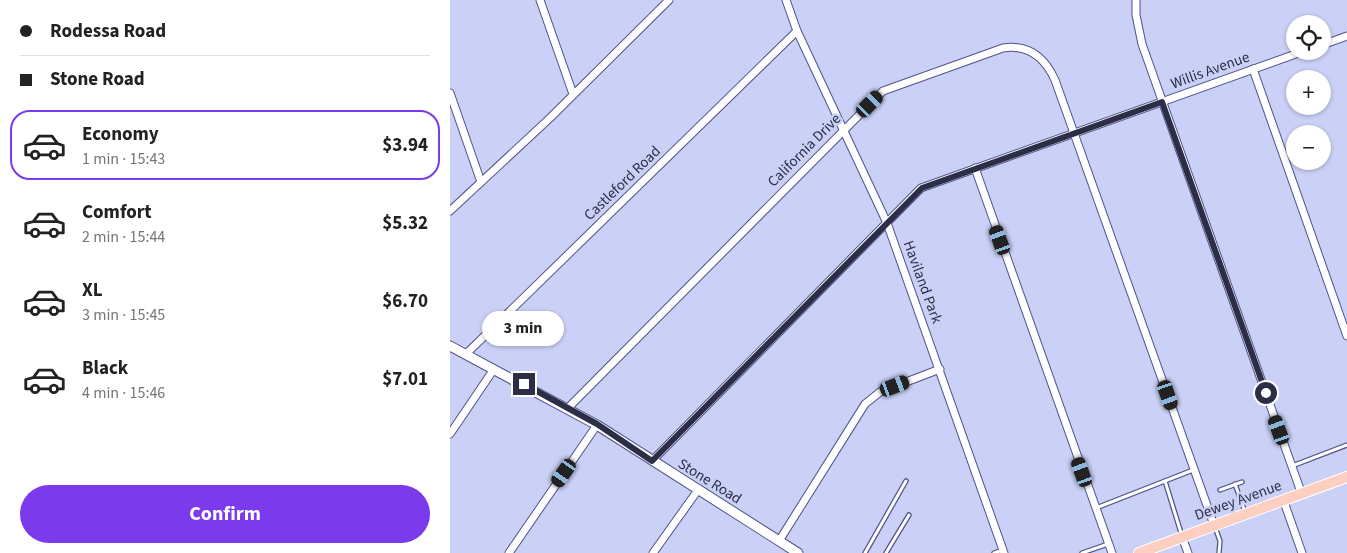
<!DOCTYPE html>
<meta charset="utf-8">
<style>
:root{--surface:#fff;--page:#f2f2f2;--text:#222;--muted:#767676;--line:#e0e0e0;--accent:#7c3aed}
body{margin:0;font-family:"Source Sans 3",sans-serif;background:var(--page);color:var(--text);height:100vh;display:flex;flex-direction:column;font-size:19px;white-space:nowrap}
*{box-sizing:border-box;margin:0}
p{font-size:16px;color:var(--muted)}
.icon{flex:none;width:28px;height:28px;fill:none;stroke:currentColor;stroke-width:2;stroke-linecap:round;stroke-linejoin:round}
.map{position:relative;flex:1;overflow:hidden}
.panel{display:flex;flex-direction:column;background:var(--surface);width:450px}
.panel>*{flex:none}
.banner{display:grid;align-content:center;height:110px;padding:0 20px;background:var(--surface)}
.tools{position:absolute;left:836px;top:15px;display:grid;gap:10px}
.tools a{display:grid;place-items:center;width:45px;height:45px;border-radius:50%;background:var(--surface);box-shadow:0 1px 4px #0004;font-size:25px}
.end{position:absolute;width:22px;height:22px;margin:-11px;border:6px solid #2b2e46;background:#fff;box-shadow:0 0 0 2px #fff}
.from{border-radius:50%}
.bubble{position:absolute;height:35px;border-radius:18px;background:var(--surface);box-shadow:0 1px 4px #0004;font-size:16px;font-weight:700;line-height:35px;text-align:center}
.car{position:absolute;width:15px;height:30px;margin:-15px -8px;border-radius:6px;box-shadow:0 0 4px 1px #0007;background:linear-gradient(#222 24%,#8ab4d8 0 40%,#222 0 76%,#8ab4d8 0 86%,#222 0)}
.banner b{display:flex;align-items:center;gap:18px;height:48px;font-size:19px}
.banner b+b{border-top:1px solid var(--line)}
.banner i{width:12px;height:12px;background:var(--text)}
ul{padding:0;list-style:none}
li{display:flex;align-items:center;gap:15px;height:70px;margin:0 10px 8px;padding:0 10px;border:2px solid transparent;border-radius:20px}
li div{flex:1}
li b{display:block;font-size:19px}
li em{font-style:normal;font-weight:700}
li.active{border-color:var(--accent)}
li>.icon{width:45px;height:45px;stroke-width:1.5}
.primary-button{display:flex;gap:10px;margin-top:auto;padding:10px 20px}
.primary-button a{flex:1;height:58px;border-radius:30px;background:var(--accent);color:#fff;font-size:20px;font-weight:700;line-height:58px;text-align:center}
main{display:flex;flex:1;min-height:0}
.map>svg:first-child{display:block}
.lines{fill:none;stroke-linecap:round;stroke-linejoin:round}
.service-casing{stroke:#4e538a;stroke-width:5.5}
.minor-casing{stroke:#4e538a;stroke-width:9}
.tertiary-casing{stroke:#4e538a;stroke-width:11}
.primary-casing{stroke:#fff;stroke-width:12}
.service{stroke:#fff;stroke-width:3}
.minor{stroke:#fff;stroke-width:7}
.tertiary{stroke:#fff;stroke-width:9}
.primary{stroke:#fdcfc1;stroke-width:10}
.route{stroke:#2b2e46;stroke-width:6}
.labels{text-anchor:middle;stroke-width:5;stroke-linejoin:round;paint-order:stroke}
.street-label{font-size:15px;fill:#2b2e46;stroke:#cad0f6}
</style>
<main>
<section class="panel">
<div class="banner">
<b><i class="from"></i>Rodessa Road</b>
<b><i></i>Stone Road</b>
</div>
<ul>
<li class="active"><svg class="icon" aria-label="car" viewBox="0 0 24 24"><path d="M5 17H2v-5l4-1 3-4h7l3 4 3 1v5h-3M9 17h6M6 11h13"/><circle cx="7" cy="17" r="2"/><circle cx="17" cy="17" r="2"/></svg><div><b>Economy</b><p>1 min · 15:43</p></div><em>$3.94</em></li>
<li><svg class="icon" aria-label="car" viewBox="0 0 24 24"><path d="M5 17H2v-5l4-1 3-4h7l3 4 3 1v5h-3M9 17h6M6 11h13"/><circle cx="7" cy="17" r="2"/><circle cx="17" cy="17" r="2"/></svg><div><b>Comfort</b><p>2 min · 15:44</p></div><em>$5.32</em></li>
<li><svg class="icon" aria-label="car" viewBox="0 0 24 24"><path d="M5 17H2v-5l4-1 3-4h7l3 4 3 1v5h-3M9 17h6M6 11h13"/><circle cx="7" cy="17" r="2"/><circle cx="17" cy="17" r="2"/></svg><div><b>XL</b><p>3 min · 15:45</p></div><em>$6.70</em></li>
<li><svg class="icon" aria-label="car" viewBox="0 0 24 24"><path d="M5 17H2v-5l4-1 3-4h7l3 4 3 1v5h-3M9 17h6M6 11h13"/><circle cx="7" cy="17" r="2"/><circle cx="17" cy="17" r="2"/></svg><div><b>Black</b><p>4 min · 15:46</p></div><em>$7.01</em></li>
</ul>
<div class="primary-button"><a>Confirm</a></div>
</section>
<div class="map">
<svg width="897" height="553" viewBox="0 0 897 553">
<rect width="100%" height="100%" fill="#cad0f6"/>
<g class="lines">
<g class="service-casing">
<g id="service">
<polyline points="842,466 897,445"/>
<polyline points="785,484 795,512"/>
<polyline points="770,490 792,482"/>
<polyline points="646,508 715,481"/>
<polyline points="765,527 770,541 769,553"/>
<polyline points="732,536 715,481 743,470"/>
<polyline points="415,553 456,481"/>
<polyline points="436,553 459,515"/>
<polyline points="544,553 553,550"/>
<polyline points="632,553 658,544"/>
</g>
</g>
<g class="minor-casing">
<g id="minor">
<polyline points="90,0 123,94"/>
<polyline points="336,0 347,31 437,223 554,553"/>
<polyline points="686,0 686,15 692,44 851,492"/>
<polyline points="872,45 897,36"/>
<polyline points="803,69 897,336"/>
<polyline points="0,93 31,182"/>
<polyline points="525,168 662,553"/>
<polyline points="0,211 100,118 219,0"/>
<polyline points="16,354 347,31"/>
<path d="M118,408L433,91L553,48C579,44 595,58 605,80L764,525"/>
<polyline points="0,434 44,369"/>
<polyline points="202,461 471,188 854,51"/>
<polyline points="833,499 852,553"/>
<polyline points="732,537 738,553"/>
<polyline points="329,541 415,404 430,392 490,369"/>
<polyline points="59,553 147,425"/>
<polyline points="203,553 248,490"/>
</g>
</g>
<g class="tertiary-casing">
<polyline id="tertiary" points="0,346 147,425 348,553"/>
</g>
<g class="primary-casing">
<polyline id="primary" points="689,553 897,477"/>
</g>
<use href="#service" class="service"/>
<use href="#minor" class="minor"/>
<use href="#tertiary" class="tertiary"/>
<use href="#primary" class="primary"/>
</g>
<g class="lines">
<polyline class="route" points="74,384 147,424 202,461 472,188 712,102 816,393"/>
</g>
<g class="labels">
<g class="street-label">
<text transform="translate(760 70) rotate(-20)" y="5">Willis Avenue</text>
<text transform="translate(354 150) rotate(-45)" y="5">California Drive</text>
<text transform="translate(172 183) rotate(-44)" y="5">Castleford Road</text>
<text transform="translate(473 282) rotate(70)" y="5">Haviland Park</text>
<text transform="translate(260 481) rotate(32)" y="5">Stone Road</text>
<text transform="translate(788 500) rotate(-20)" y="5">Dewey Avenue</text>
</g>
</g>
</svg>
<div class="tools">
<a><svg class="icon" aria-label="locate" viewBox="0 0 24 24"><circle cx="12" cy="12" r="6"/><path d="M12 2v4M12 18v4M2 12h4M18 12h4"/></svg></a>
<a>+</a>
<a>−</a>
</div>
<i class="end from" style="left:816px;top:393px"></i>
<i class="end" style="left:74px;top:384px"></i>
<div class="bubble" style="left:32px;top:311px;width:82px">3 min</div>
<i class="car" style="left:420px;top:104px;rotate:45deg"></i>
<i class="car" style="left:550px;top:240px;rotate:340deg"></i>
<i class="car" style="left:445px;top:386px;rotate:69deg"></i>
<i class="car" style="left:718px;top:395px;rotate:161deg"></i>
<i class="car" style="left:829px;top:430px;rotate:340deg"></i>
<i class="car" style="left:632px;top:472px;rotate:340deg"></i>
<i class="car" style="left:114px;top:473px;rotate:215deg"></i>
</div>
</main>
